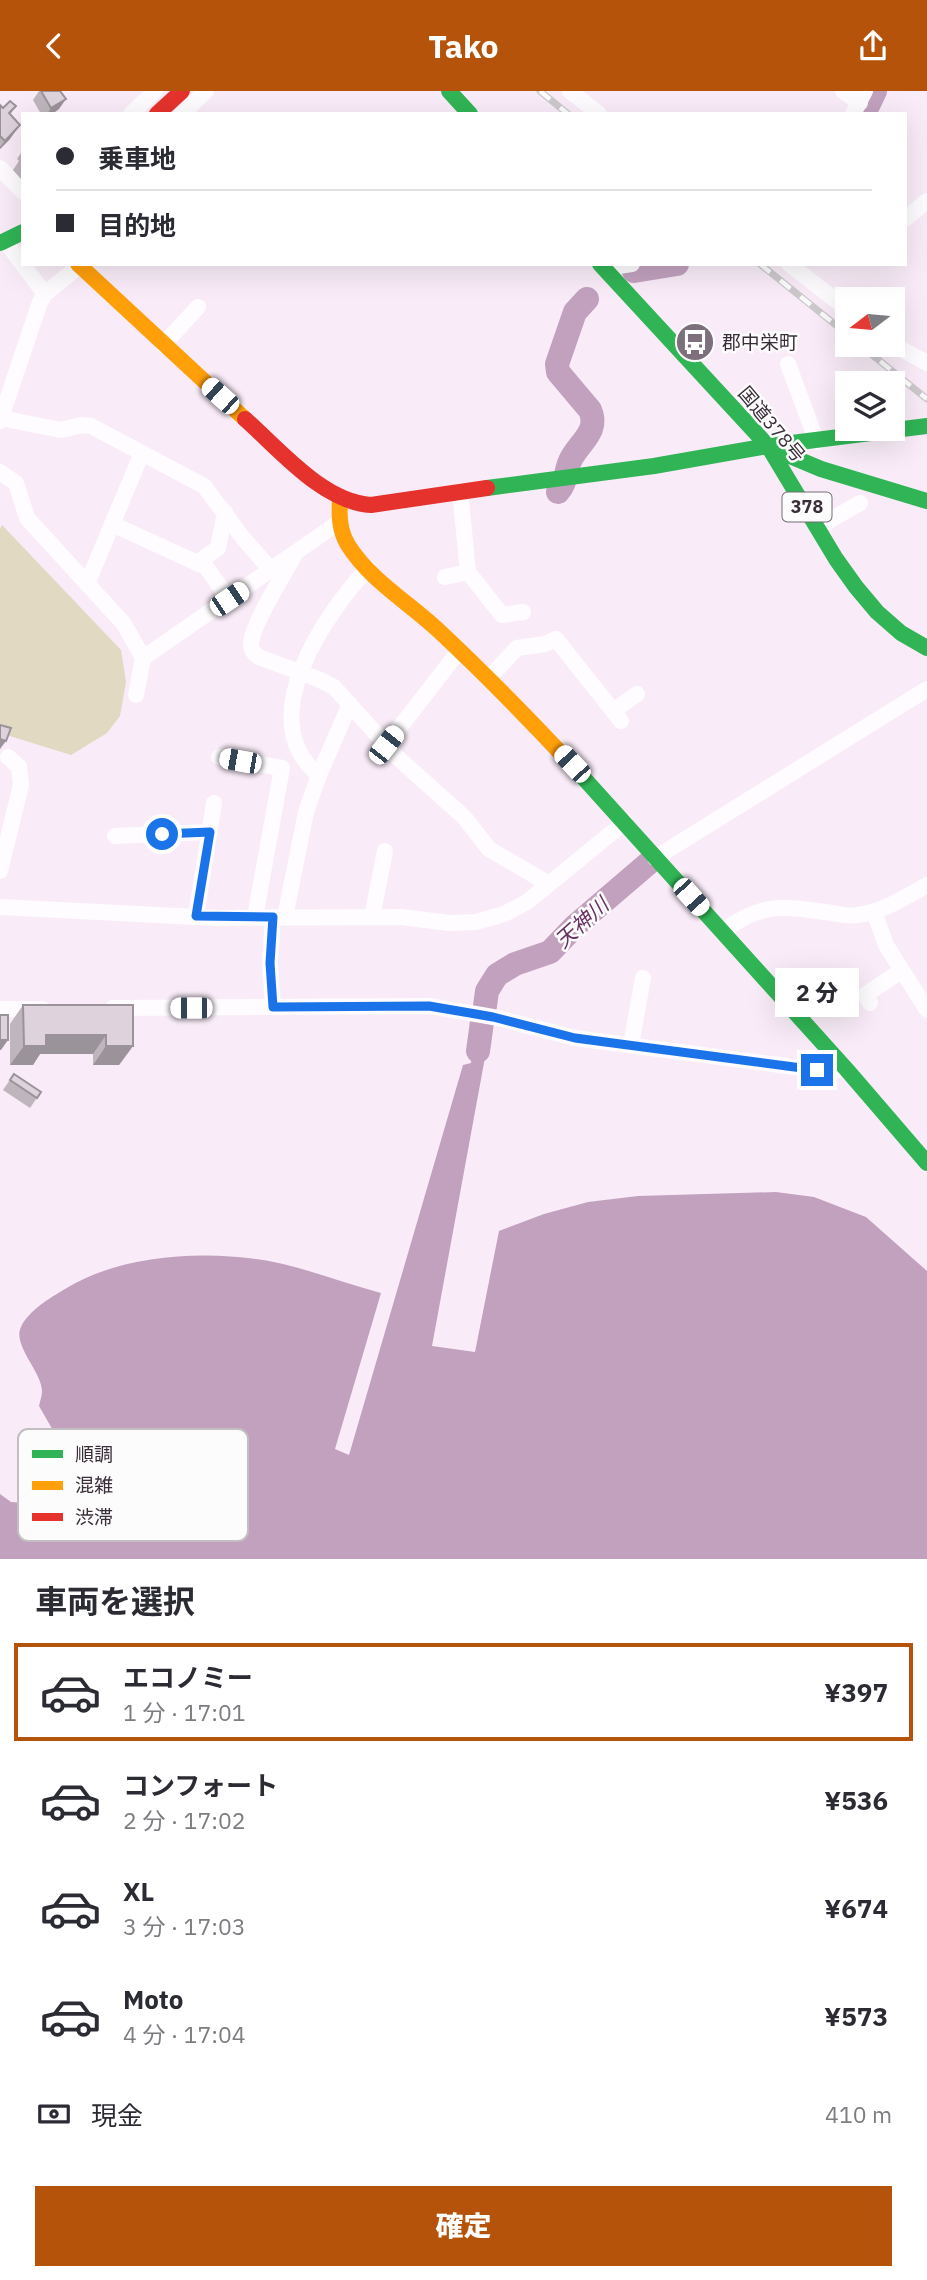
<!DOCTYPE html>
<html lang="ja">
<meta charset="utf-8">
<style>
:root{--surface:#fff;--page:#f2f2f3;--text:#2b2b33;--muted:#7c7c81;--line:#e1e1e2;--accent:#b45309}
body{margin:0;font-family:"IBM Plex Sans","Noto Sans JP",sans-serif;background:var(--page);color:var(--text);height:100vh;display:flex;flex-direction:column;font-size:26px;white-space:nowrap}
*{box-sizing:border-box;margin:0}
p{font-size:23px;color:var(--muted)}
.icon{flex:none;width:38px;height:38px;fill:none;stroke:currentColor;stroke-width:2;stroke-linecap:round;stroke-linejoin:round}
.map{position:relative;height:1468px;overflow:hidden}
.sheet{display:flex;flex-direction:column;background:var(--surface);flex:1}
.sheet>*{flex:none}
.hud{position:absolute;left:21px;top:21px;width:886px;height:154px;border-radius:0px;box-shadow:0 7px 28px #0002;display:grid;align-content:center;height:154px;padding:0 35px;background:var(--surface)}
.needle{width:46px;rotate:254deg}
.tools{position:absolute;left:835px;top:196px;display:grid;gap:14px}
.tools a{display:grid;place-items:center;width:70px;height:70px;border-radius:0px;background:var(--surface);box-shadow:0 7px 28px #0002;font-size:35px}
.end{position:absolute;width:32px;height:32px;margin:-16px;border:9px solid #1a73e8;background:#fff;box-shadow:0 0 0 4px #fff}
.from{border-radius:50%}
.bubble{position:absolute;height:49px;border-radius:0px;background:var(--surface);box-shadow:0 7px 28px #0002;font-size:23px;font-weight:800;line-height:49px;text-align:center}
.car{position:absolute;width:21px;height:42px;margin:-21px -10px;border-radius:9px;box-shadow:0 0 5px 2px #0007;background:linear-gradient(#fff 24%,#345 0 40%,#fff 0 76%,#345 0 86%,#fff 0)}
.hud b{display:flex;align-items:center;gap:24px;height:66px;font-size:26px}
.hud b+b{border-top:2px solid var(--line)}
.hud i{width:18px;height:18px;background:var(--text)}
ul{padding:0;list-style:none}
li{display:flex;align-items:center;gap:21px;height:98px;margin:0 14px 10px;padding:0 21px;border:4px solid transparent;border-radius:0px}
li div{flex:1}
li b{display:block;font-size:26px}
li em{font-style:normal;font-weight:800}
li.on{border-color:var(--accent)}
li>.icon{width:63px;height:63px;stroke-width:1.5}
h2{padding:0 35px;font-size:32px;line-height:84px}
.pay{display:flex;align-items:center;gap:18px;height:77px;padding:0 35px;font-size:26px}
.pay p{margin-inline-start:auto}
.action{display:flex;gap:14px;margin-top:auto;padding:14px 35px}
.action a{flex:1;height:80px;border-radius:0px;background:var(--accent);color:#fff;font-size:28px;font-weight:800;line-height:80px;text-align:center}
header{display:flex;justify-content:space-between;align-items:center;height:91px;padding:0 35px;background:var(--accent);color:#fff;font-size:32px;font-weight:800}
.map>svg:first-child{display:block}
.green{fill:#e2d9c3}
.water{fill:#c2a1bf}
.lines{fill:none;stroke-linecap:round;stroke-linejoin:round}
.river{stroke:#c2a1bf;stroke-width:24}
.street{stroke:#fefcfe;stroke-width:16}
.fast{stroke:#30b455;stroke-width:16}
.slow{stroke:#ff9f0a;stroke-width:16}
.jam{stroke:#e5322d;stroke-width:16}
.rail-casing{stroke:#ccc8cc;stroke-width:7}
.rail{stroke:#fcfcfc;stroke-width:4.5;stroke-dasharray:13;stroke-linecap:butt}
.wall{fill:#bfb5bd}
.shaded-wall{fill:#9b939a}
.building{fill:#ded2dc;stroke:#9b939a;stroke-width:2}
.route{stroke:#1a73e8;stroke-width:9}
.labels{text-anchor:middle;stroke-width:5;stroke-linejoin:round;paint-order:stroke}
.shield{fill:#fcfcfc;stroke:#746c74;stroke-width:2}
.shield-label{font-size:18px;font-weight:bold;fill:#3a2e39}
.poi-label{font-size:19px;fill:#3a2e39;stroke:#fcfcfc;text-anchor:start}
.street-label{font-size:19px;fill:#3a2e39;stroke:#fcfcfc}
.water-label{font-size:21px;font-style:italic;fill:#693365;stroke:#fcfcfc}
.key{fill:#fcfcfc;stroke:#c2bec2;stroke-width:2}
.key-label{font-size:19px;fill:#3a2e39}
</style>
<header><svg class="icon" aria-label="back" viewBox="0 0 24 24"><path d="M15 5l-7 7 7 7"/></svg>Tako<svg class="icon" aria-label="share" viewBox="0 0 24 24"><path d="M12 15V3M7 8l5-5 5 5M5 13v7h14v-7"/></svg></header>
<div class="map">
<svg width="927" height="1468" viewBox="0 0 927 1468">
<rect width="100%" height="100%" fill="#f9ecf8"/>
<polygon class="green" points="2,434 121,559 126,591 120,625 107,642 71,664 0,642 0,438"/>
<path class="water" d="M473,959L486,961L432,1255L475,1261L499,1140L544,1123L588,1111L638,1105L776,1101L814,1106L866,1126L927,1180V1468H0V1403L11,1411L26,1412L39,1410L62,1387L65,1372L62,1355L39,1315C40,1311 42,1304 42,1300C42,1281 12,1254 21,1236C29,1219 50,1207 65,1198C124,1161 217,1158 283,1173C316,1181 348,1193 381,1202L335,1358L349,1364L463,974L471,972Z"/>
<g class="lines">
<g class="river">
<polyline points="864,23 875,0"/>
<polyline points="634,180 677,173"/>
<path d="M558,401C567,391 565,381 570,370C578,352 600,341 590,319L558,281L557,273L575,221L587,208"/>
<polyline points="485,915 487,900 497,884 515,873 550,861 575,835 651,770"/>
<polyline points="478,960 482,931"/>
</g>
<g class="street">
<polyline points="570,0 599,23"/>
<polyline points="843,0 860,12"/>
<polyline points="131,23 155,0"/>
<polyline points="182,23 206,0"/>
<polyline points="853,23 865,0"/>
<polyline points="0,77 23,101"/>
<polyline points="905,128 927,110"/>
<polyline points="5,150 45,203"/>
<polyline points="789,173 847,218"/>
<polyline points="604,177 632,173"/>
<polyline points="892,253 927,272"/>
<polyline points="163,254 198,216"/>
<polyline points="788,273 817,351"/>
<polyline points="1,327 61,339 81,334 91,335 204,395 243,447 271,479"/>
<polyline points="0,330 40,211 45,203 79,175"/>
<polyline points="0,381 16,392 27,427 124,533 143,567"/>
<polyline points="460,400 468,481 502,524 523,521"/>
<polyline points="112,433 206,476 229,508"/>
<polyline points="818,436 860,412"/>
<path d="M295,463C285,482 251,534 251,553C251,559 254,563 259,566L318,588L334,596L398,667L464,726L489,758L549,793"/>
<polyline points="197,472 218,457 225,421"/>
<polyline points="445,486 468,481"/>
<polyline points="87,493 142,362"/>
<polyline points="488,588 517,557 545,553 556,548 621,630"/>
<polyline points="136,604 143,567 338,432"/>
<polyline points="613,620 637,603"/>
<polyline points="386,654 459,560"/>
<polyline points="219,666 282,677 255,826"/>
<path d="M319,684C251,630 325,523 368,477"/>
<polyline points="115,745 210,741"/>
<polyline points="655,767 927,598"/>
<polyline points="0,780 21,694 19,676 8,666"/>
<polyline points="0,816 216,827 401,826 450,832 476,831 504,823 527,811 625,731"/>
<polyline points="874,821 886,854 927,919"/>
<polyline points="196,825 214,712"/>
<polyline points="273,826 270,872 273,916"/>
<polyline points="285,826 306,721 319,684 350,613"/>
<polyline points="372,826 385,760"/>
<path d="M722,841C759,812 781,815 825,821C835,822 847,826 857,824C883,821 905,806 927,794"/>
<polyline points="870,912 865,904 901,880"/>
<polyline points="113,917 429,915 493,926 575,947 817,979 847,979"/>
<polyline points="0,918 42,918"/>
<polyline points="631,954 643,887"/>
</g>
<g class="fast">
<polyline points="449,0 470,23"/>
<polyline points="0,152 23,141"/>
<polyline points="600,173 768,355 836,468 856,496 877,521 901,542 927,557"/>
<polyline points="771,357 821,378 927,410"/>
<polyline points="487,397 654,375 768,355 927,335"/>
<polyline points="571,673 847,979 927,1072"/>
</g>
<g class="slow">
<polyline points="78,173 245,328"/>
<path d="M340,407C339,424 339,439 348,454C370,489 408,511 438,539C484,582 528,627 571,673"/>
</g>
<g class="jam">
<polyline points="157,23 182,0"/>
<path d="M245,328C280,359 323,411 371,414L487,397"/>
</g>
<g class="rail-casing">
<g id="rail">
<polyline points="540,0 568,23"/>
<polyline points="760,173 847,243"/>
<polyline points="860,254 927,308"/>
</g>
</g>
<use href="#rail" class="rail"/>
</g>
<g class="wall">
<polygon points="39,0 60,0 59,18 52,23 41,23 33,9"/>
<polygon points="0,14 3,17 16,15 10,24 10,48 0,58"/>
<polygon points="23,59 23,86 21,88 13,79 19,70 17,68"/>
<polygon points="23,914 133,914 133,955 119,974 93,974 93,963 40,963 33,974 10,974 10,933"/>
<polygon points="14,983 41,1001 30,1017 3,999"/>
</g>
<g class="shaded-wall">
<polygon points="66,8 59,18 52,23 47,23 51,17"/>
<polygon points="20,34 10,48 0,58 0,56 5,50"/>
<polygon points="0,648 6,650 0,658"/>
<polygon points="46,944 106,944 93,963 40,963 33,974 10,974 24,955"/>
<polygon points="0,949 8,949 1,959 0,959"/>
<polygon points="106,955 133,955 119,974 93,974"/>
</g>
<g class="building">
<polygon points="41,0 60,0 66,8 51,17"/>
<polygon points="10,10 16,15 9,22 20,34 5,50 0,45 0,14 3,17"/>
<polygon points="0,634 11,637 6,650 0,648"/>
<polygon points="23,914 133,914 133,955 106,955 106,944 46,944 46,955 24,955"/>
<rect x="0" y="924" width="8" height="25"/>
<polygon points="14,983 41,1001 37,1007 10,989"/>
</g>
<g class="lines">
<polyline class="route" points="162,743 210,741 196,825 273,826 270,872 273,916 429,915 493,926 575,947 817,979"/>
</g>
<defs>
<g id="bus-disc" transform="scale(2.0125)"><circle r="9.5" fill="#7d707c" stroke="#fcfcfc"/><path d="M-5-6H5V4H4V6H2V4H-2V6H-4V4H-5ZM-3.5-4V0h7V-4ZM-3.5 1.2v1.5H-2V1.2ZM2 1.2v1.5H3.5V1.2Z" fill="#fff"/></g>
</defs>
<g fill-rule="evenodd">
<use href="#bus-disc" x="695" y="251"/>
</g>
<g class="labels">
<rect class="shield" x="782.5" y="401.5" width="49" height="29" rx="5"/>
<g class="shield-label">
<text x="807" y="422">378</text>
</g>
<g class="poi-label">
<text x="722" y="258">郡中栄町</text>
</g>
<g class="street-label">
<text transform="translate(772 333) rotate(50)" y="7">国道378号</text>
</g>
<g class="water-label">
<text transform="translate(582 832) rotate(-42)" y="7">天神川</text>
</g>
</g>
<rect x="18" y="1338" width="230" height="112" rx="10" class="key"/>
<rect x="32" y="1359" width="31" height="8" fill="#30b455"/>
<rect x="32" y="1390" width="31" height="9" fill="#ff9f0a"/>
<rect x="32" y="1422" width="31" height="8" fill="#e5322d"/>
<g class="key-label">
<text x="75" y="1370">順調</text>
<text x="75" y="1401">混雑</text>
<text x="75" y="1433">渋滞</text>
</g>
</svg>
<div class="tools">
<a><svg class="needle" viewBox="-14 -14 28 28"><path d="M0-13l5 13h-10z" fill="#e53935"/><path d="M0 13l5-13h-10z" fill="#7c7c81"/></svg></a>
<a><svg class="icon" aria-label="layers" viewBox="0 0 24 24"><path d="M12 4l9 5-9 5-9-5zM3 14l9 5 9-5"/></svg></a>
</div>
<i class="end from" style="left:162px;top:743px"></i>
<i class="end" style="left:817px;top:979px"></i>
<div class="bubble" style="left:775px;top:877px;width:84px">2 分</div>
<i class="car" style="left:220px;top:305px;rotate:312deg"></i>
<i class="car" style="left:229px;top:508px;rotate:56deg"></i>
<i class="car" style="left:386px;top:654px;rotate:38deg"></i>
<i class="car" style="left:240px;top:670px;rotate:280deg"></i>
<i class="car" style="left:572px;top:673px;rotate:317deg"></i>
<i class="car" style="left:691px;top:806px;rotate:138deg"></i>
<i class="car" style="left:191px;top:917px;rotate:270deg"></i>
<div class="hud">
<b><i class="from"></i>乗車地</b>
<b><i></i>目的地</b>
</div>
</div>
<section class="sheet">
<h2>車両を選択</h2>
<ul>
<li class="on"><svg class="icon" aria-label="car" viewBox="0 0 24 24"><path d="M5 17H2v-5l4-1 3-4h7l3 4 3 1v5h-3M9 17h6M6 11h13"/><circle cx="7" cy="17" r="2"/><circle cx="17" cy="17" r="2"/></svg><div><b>エコノミー</b><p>1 分 · 17:01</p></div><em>¥397</em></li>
<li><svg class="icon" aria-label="car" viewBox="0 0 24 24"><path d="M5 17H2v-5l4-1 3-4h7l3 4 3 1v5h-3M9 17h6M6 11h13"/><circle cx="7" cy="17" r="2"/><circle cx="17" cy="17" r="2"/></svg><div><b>コンフォート</b><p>2 分 · 17:02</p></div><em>¥536</em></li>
<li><svg class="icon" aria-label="car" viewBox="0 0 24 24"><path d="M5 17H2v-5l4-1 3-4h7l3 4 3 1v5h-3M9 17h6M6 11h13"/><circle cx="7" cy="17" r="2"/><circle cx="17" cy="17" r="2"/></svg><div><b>XL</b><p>3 分 · 17:03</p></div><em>¥674</em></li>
<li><svg class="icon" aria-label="car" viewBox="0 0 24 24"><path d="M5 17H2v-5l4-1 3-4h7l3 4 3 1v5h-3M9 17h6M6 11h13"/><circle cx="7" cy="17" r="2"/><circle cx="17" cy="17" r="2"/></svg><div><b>Moto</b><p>4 分 · 17:04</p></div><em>¥573</em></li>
</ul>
<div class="pay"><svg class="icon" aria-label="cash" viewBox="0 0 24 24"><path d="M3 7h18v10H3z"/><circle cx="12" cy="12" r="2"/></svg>現金<p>410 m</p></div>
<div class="action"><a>確定</a></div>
</section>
